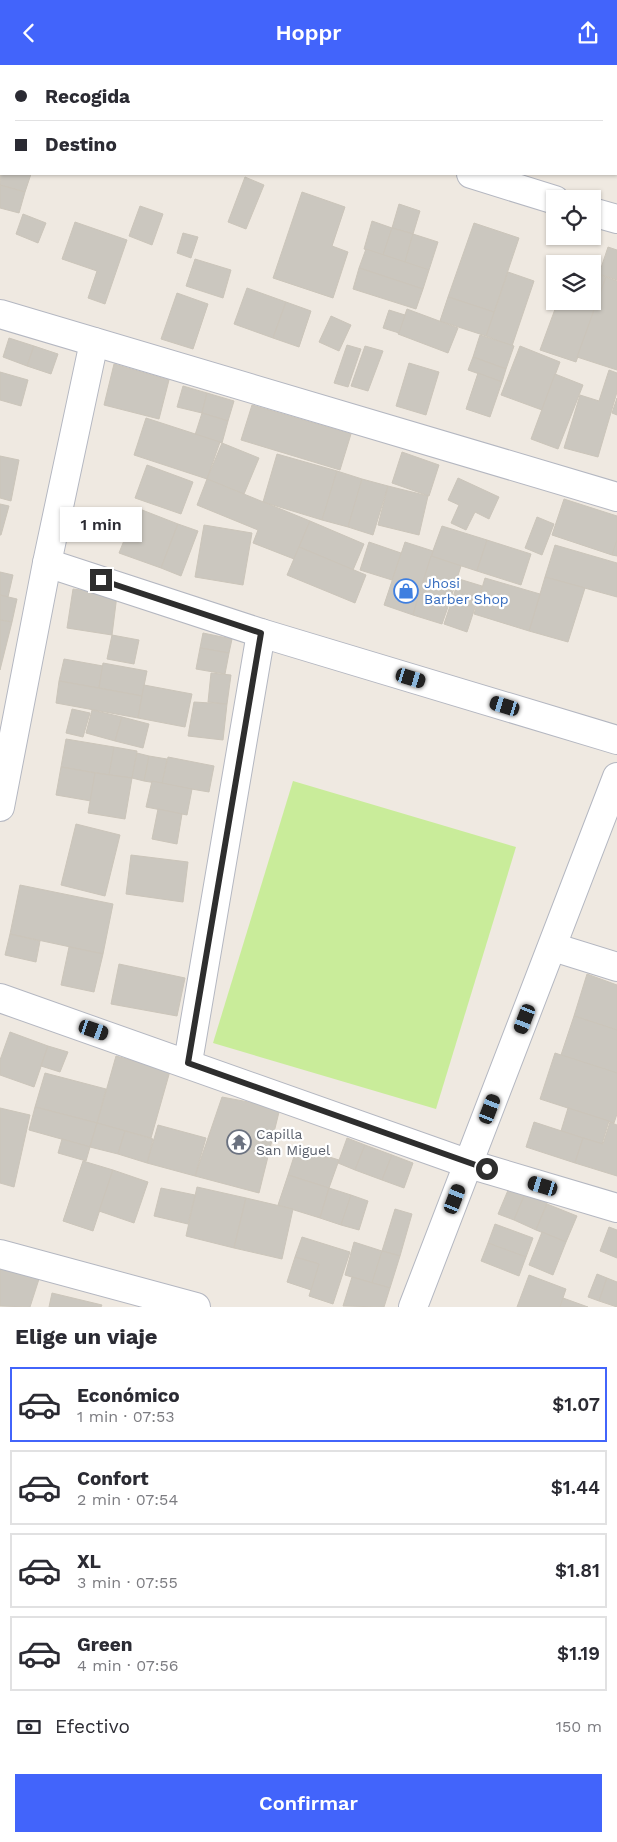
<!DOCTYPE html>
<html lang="es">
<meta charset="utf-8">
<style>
:root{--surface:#fff;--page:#f2f2f3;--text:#2b2b33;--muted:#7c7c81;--line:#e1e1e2;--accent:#4264fb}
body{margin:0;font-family:"Work Sans",sans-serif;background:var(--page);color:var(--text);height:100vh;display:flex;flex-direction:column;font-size:19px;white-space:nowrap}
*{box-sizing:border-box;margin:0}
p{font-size:16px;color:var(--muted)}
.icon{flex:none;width:28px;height:28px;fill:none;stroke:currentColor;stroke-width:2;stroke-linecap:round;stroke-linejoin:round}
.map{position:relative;height:1242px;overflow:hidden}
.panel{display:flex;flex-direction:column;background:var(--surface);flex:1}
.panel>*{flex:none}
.hud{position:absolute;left:0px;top:0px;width:618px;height:110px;box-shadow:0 1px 4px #0004;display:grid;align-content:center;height:110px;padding:0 15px;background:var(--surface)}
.buttons{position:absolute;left:546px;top:125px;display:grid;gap:10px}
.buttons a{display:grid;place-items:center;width:55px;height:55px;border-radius:0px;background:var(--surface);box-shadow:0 1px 4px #0004;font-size:25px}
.end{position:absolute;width:22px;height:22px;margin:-11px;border:6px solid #2e2e2e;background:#fff;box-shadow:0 0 0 2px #fff}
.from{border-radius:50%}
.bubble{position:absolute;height:35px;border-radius:0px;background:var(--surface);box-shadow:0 1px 4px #0004;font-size:16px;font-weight:600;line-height:35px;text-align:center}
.car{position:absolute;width:15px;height:30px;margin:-15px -8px;border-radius:6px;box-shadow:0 0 4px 1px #0007;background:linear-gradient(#222 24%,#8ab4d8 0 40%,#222 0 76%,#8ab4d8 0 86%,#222 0)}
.hud b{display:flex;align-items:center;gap:18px;height:48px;font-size:19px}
.hud b+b{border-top:1px solid var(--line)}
.hud i{width:12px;height:12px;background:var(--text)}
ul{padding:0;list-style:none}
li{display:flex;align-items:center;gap:15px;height:75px;margin:0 10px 8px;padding:0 5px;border:2px solid var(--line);border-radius:0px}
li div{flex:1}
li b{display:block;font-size:19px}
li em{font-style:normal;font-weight:600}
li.on{border-color:var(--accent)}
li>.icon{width:45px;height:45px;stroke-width:1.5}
h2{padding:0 15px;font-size:22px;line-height:60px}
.pay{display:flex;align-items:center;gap:12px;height:55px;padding:0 15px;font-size:19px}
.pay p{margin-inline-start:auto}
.primary-button{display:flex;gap:10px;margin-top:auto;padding:10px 15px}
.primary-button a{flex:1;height:58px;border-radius:0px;background:var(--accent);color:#fff;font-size:20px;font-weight:600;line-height:58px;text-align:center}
header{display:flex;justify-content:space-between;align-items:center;height:65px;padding:0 15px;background:var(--accent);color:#fff;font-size:22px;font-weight:600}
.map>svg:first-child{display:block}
.pitch{fill:#c9ec9a}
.building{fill:#cbc7bf;stroke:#cbc5ba}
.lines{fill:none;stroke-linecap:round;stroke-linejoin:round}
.street-casing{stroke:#b4b7c1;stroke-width:30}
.secondary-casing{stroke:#b4b7c1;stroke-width:30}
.street{stroke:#fff;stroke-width:28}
.secondary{stroke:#fff;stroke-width:28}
.route{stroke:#2e2e2e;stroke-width:6}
.labels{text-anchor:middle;stroke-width:4.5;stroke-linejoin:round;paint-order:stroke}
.shop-label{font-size:14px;fill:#366cbe;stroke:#fff;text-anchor:start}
.worship-label{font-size:14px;fill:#5b616d;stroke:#fff;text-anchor:start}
</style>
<header><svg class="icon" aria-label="back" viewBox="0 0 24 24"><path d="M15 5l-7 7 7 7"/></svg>Hoppr<svg class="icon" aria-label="share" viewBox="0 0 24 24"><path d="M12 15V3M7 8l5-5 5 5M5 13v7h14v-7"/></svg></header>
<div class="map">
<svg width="617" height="1242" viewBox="0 0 617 1242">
<rect width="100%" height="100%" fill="#efe9e1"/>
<polygon class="pitch" points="293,716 516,782 436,1044 213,978"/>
<g class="building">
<polygon points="329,0 368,0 368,1"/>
<polygon points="451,0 512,0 450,1"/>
<polygon points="540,0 573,0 540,1"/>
<polygon points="600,0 617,0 617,52 616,1"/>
<polygon points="1,96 1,109 31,109 25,127 0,120"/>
<polygon points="245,112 264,120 246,164 228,157"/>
<polygon points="0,120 25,127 19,148 0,143"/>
<polygon points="302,127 345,142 332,181 348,187 333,233 273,213"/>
<polygon points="399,139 420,146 413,169 392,163"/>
<polygon points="140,141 163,149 152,180 129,171"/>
<polygon points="23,149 46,158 38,178 16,169"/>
<polygon points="372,156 392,163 383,190 364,184"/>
<polygon points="75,157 127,175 105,239 88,233 97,206 62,194"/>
<polygon points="474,158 519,173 494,247 448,232"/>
<polygon points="392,163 413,169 405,197 383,190"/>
<polygon points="183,168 198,172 191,193 177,188"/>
<polygon points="413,169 438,177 429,205 405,197"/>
<polygon points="608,182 617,185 617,215 599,209"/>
<polygon points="366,184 429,205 423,224 359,203"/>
<polygon points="195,194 231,205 223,233 186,221"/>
<polygon points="359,203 423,224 416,244 353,224"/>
<polygon points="508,207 534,216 512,281 486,271"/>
<polygon points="592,207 606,212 576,297 540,285 558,236 592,236"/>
<polygon points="606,212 617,216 617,305 577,292"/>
<polygon points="247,223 286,237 273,273 234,259"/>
<polygon points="177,228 208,239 193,284 161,274"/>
<polygon points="448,232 494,247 486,271 440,256"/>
<polygon points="286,237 311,246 299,282 273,273"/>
<polygon points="407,244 458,263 448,288 398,269"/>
<polygon points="389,245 405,250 399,268 383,263"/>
<polygon points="331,251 351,260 339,286 319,277"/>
<polygon points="480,270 514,281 506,304 473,292"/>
<polygon points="9,273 34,281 27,301 3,292"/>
<polygon points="347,280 361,284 348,322 334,318"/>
<polygon points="34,281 58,289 51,309 27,301"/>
<polygon points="365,281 383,286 368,326 351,321"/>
<polygon points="520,281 560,297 542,345 501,330"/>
<polygon points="473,292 506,304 502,317 468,305"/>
<polygon points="409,298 439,307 426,350 396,341"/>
<polygon points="114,299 169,315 159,354 104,340"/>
<polygon points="609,305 617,308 617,327 598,392 564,383 580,330 599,336"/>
<polygon points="0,307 28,315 21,341 0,335"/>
<polygon points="478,308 502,317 490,352 466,344"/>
<polygon points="555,309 583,320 558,384 531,374"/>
<polygon points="183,321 207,328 202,348 177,342"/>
<polygon points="207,328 234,336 228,356 202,348"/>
<polygon points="617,333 617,350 612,348"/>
<polygon points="252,340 351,369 340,405 241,375"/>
<polygon points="202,348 228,356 222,378 195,370"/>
<polygon points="146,353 220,377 207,414 134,390"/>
<polygon points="222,378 259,393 244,429 207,414"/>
<polygon points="402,387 439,400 429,431 392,418"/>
<polygon points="277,389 337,406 322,455 263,437"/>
<polygon points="0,391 19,395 11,436 0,433"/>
<polygon points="147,400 193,417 181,449 135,433"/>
<polygon points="337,406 362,414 348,462 322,455"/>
<polygon points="458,413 499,432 489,454 475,447 466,465 451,458 459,440 448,435"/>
<polygon points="207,414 310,456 294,494 253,478 258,465 197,440"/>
<polygon points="362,414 388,421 373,470 348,462"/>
<polygon points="388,421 428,431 419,470 378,460"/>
<polygon points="564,434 617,451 617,475 612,490 552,470"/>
<polygon points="0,439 9,441 1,470 0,470"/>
<polygon points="137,443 178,459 161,503 119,488"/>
<polygon points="537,452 554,459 542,490 525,483"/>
<polygon points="310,456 364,479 353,505 299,482"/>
<polygon points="178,459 198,466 181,511 161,503"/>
<polygon points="204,460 252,468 243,520 195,512"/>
<polygon points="442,461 487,475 477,506 431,491"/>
<polygon points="487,475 531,489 521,520 477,506"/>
<polygon points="617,475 617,491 612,490"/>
<polygon points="369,477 401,488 392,515 360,505"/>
<polygon points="405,477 433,486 413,550 384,540"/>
<polygon points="555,480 617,498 617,532 545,512"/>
<polygon points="299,482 366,510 355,538 287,510"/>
<polygon points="431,491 461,501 449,539 419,529"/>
<polygon points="0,507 13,510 8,532 0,530"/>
<polygon points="545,512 585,523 568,577 529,566"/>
<polygon points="485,513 540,529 529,566 474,549"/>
<polygon points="459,514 482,521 467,567 444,559"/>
<polygon points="73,524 117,530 112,570 67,563"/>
<polygon points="419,529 449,539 442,559 413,550"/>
<polygon points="0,530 17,534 12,557 0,555"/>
<polygon points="0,555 12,557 0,605"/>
<polygon points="203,568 232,574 229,588 200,583"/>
<polygon points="112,570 139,575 134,599 107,594"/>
<polygon points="200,583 229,588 225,609 196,604"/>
<polygon points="64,594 103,601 99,623 59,616"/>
<polygon points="103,598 147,606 142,631 99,623"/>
<polygon points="211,608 231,610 227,639 208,637"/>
<polygon points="59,616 142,631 138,653 56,638"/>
<polygon points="144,620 192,629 185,662 138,653"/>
<polygon points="194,637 227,639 223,675 188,671"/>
<polygon points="72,644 90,648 83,672 66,668"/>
<polygon points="92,645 122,652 115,676 86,668"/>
<polygon points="122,652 149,659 143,683 115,676"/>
<polygon points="66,674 114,682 109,710 61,702"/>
<polygon points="114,682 137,686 132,713 109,710"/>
<polygon points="137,688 149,691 144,716 132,713"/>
<polygon points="149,691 167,694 162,719 144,716"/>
<polygon points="168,692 214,701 209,727 162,719"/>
<polygon points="61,702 95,708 91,736 56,730"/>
<polygon points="95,708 132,713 125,754 88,748"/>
<polygon points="152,716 192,724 187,750 146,742"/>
<polygon points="158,744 182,749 177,779 152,774"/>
<polygon points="76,759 120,770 105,831 61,820"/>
<polygon points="131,790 188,797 183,837 126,829"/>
<polygon points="20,820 113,839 103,889 10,869"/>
<polygon points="10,869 40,876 36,897 5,890"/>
<polygon points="69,882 103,889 94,927 61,920"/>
<polygon points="119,899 185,913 177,951 111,939"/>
<polygon points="587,909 617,920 617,965 574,951"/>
<polygon points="574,951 617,965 617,1008 561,990"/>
<polygon points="10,967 48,981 34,1022 0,1010 0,995"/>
<polygon points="48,981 68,987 60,1007 41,1001"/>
<polygon points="555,988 617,1008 617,1049 614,1058 540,1034"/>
<polygon points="116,991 170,1006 151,1073 97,1058"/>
<polygon points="45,1008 106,1024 97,1058 35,1042"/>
<polygon points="222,1032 280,1043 259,1128 195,1111"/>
<polygon points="35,1042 97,1058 90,1082 29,1065"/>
<polygon points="0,1043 30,1050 14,1122 0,1118"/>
<polygon points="568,1043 609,1056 602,1079 561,1066"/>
<polygon points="534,1057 583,1073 575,1098 526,1082"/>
<polygon points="610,1057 617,1060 617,1111 575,1098 583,1073 603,1079"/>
<polygon points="97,1058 125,1066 118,1089 90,1082"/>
<polygon points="158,1060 206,1073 195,1111 147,1098"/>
<polygon points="125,1066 153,1074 147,1098 118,1089"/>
<polygon points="347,1073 365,1080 355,1105 338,1098"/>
<polygon points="62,1074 90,1082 86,1096 58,1088"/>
<polygon points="365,1080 392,1090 382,1115 355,1105"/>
<polygon points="297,1082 339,1095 329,1123 288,1110"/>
<polygon points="392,1090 413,1098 404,1123 382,1115"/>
<polygon points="83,1096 113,1105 93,1166 63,1156"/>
<polygon points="113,1105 148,1117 134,1158 99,1146"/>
<polygon points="288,1110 329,1123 320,1153 278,1140"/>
<polygon points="511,1118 527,1124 514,1155 498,1149"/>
<polygon points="197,1122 246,1133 234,1183 186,1171"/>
<polygon points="161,1123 195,1130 188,1159 154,1151"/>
<polygon points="329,1123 351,1130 341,1160 320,1153"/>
<polygon points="527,1124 549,1133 536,1165 514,1155"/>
<polygon points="351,1130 368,1136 359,1165 341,1160"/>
<polygon points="246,1133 293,1144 282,1194 234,1183"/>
<polygon points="547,1139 577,1151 566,1177 536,1165"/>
<polygon points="395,1144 412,1149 400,1191 382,1186"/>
<polygon points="495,1159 533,1173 526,1192 488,1178"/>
<polygon points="609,1162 617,1165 617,1193 600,1186"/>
<polygon points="542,1167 566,1177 553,1210 529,1200"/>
<polygon points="302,1172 350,1187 333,1239 309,1231 319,1199 295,1192"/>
<polygon points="354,1177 382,1186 372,1218 345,1210"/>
<polygon points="488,1178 526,1192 519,1211 481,1196"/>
<polygon points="382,1186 400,1191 390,1223 372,1218"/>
<polygon points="295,1192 319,1199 311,1225 287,1217"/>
<polygon points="0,1202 39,1214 30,1242 0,1241"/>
<polygon points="597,1209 607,1213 599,1236 588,1232"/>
<polygon points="529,1210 566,1224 560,1242 517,1242"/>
<polygon points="352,1212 390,1223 384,1242 343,1241"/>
<polygon points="607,1213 617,1217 617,1242 599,1236"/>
<polygon points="52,1228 102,1240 101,1242 49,1242"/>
<polygon points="563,1233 588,1242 560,1242"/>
</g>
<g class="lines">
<g class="street-casing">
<g id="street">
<polyline points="0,249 617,432"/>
<polyline points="47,498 261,568 617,675"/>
<polyline points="0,742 47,498 94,277"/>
<polyline points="553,882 617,902"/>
<polyline points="0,933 469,1099 617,1143"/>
<polyline points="188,997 261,568"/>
<polyline points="0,1189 196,1242"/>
<polyline points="413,1242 617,712"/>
</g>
</g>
<g class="secondary-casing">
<g id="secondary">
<polyline points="125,0 129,1"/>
<polyline points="471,109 555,135"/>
<polyline points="592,147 617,154"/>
</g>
</g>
<use href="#street" class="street"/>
<use href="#secondary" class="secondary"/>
</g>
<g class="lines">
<polyline class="route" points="101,515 261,568 188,998 487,1104"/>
</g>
<defs>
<g id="shop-ring" transform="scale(1.25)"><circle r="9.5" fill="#fff" stroke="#3f7fe0" stroke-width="1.5"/><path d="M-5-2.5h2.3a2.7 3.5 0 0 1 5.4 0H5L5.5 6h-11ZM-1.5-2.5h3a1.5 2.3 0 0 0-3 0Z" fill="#3f7fe0"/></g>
<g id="temple-ring" transform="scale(1.25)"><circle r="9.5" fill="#fff" stroke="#6b7280" stroke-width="1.5"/><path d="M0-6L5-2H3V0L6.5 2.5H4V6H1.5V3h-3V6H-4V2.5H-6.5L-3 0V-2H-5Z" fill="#6b7280"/></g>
</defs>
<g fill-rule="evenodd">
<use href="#shop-ring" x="406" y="526"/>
<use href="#temple-ring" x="239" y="1077"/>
</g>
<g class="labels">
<g class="shop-label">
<text x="424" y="523">Jhosi<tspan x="424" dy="16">Barber Shop</tspan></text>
</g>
<g class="worship-label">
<text x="256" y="1074">Capilla<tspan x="256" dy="16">San Miguel</tspan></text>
</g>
</g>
</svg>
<div class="buttons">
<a><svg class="icon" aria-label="locate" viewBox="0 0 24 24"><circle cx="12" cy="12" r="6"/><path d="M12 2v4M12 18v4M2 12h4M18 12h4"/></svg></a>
<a><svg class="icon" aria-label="layers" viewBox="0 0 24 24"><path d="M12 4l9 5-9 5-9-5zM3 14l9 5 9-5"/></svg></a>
</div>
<i class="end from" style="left:487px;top:1104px"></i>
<i class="end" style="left:101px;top:515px"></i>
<div class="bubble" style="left:60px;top:442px;width:82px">1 min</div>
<i class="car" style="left:411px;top:613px;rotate:107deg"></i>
<i class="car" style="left:505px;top:641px;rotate:287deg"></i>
<i class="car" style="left:525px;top:954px;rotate:201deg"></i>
<i class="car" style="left:94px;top:965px;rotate:109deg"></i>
<i class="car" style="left:490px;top:1044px;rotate:21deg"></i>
<i class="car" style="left:543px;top:1121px;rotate:287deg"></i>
<i class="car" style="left:455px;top:1134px;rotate:21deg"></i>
<div class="hud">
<b><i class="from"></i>Recogida</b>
<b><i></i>Destino</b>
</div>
</div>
<section class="panel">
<h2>Elige un viaje</h2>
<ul>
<li class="on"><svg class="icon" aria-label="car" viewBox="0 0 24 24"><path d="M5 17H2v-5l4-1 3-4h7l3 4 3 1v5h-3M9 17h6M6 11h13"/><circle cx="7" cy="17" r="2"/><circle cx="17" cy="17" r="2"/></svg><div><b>Económico</b><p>1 min · 07:53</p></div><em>$1.07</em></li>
<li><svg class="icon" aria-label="car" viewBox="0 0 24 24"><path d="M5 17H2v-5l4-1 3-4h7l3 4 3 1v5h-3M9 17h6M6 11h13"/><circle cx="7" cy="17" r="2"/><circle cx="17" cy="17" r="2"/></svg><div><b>Confort</b><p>2 min · 07:54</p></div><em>$1.44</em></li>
<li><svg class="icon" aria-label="car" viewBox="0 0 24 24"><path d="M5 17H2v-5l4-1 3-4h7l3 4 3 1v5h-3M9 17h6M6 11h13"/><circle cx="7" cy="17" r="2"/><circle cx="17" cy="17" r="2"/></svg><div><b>XL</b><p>3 min · 07:55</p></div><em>$1.81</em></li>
<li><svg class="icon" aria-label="car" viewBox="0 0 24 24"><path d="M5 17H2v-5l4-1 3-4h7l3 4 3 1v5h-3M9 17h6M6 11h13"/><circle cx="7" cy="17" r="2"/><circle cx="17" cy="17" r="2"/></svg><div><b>Green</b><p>4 min · 07:56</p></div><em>$1.19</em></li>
</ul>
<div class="pay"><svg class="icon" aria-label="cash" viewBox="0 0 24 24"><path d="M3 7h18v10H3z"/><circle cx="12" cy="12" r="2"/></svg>Efectivo<p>150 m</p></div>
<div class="primary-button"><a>Confirmar</a></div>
</section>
